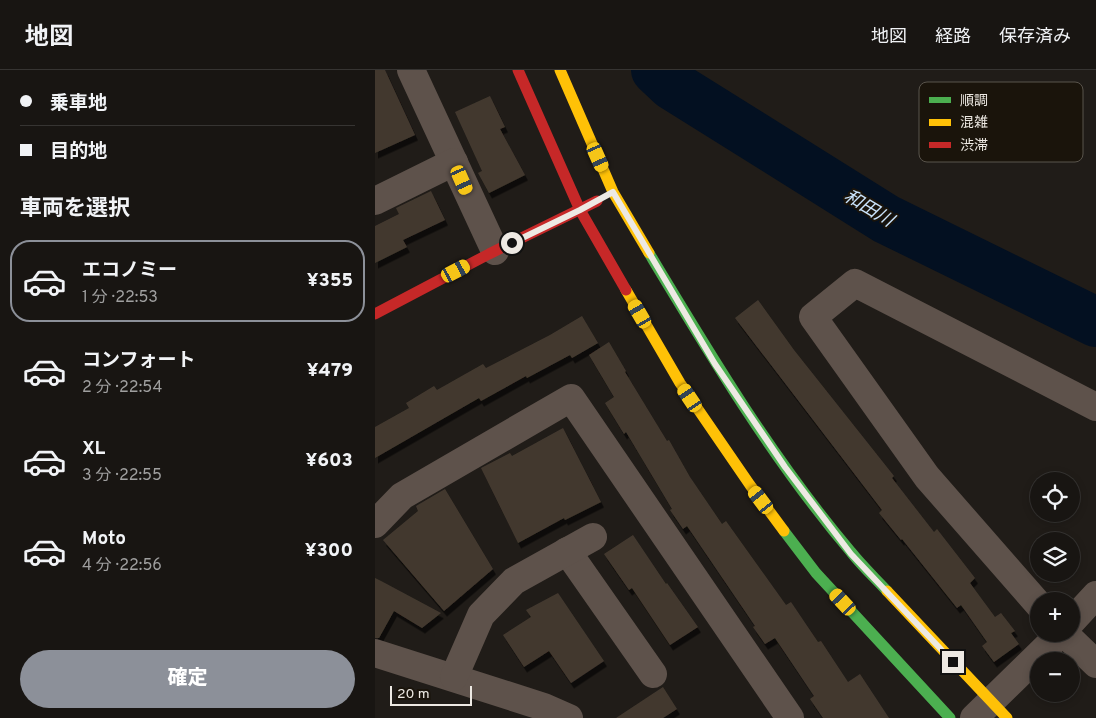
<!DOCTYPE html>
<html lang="ja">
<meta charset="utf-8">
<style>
:root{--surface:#181512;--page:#211e1b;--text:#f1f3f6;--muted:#9f9f9f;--line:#363432;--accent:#8c9099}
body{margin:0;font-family:Overpass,"Noto Sans JP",sans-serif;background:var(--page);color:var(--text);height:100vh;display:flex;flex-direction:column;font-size:19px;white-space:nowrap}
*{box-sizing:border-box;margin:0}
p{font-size:16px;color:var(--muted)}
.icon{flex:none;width:28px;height:28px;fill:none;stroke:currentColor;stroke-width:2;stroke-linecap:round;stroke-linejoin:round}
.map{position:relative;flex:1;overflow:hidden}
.side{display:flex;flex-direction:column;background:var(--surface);width:375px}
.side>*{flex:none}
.hud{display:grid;align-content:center;height:110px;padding:0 20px;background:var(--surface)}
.buttons{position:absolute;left:655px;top:402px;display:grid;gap:10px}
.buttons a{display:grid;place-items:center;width:50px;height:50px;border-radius:50%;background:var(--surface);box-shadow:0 2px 8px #0003,0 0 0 1px var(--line);font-size:25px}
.scale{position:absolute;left:15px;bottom:12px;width:82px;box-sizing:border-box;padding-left:5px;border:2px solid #ede9e3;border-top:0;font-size:14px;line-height:18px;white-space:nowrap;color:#ede9e3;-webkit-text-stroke:4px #1a140b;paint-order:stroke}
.end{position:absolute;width:22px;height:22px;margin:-11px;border:6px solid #ede9e3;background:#111;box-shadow:0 0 0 2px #111}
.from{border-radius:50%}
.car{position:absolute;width:15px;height:30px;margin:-15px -8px;border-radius:6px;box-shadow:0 0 4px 1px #0007;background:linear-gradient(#f5c518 24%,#345 0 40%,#f5c518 0 76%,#345 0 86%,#f5c518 0)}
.hud b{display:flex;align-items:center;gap:18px;height:48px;font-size:19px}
.hud b+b{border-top:1px solid var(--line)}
.hud i{width:12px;height:12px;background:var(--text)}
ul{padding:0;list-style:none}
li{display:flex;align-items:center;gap:15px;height:82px;margin:0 10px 8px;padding:0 10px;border:2px solid transparent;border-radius:20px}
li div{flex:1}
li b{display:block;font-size:19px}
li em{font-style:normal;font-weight:800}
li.on{border-color:var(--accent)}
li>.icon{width:45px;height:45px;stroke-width:1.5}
h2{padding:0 20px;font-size:22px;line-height:60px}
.button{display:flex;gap:10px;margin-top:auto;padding:10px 20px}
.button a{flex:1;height:58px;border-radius:30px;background:var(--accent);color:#fff;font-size:20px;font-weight:800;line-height:58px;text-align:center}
header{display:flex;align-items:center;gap:30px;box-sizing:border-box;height:70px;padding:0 25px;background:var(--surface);border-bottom:1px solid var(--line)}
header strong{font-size:24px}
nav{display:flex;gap:28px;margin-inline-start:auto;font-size:18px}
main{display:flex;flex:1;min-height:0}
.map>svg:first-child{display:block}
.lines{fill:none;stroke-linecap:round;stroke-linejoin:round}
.river{stroke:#031021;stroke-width:50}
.building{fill:#43392f;filter:url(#shadow)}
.street{stroke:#5e524b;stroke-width:28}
.fast{stroke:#4caf50;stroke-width:11}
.slow{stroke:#ffc107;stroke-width:11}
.jam{stroke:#c62828;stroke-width:11}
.route{stroke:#ede9e3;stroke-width:6}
.labels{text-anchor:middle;stroke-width:4;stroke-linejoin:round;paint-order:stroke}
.water-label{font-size:18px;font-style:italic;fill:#cae4fd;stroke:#1a140b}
.key{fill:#1a140b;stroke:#59544c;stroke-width:1}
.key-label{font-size:14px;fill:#ede9e3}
</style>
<header>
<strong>地図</strong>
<nav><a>地図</a><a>経路</a><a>保存済み</a></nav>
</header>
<main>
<section class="side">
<div class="hud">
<b><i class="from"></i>乗車地</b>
<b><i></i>目的地</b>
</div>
<h2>車両を選択</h2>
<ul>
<li class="on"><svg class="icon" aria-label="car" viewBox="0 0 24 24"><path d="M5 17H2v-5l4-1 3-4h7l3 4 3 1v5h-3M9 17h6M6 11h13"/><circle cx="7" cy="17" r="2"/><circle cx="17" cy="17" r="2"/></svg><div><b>エコノミー</b><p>1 分 · 22:53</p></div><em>¥355</em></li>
<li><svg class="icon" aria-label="car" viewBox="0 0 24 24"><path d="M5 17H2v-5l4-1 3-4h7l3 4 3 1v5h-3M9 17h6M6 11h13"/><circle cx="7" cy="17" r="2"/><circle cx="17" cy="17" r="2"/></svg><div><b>コンフォート</b><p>2 分 · 22:54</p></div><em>¥479</em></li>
<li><svg class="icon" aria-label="car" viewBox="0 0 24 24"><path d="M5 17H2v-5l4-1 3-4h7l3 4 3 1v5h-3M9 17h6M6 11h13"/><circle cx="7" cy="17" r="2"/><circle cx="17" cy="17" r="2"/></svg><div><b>XL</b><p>3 分 · 22:55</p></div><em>¥603</em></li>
<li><svg class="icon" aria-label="car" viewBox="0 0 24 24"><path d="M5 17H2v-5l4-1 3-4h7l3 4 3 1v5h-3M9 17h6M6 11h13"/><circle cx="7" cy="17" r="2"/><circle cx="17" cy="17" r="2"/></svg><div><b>Moto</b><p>4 分 · 22:56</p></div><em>¥300</em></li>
</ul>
<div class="button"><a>確定</a></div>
</section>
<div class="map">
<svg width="721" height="648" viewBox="0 0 721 648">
<defs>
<filter id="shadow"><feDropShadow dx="3" dy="5.5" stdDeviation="0" flood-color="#0009"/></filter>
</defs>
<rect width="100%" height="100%" fill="#201c18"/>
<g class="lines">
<polyline class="river" points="281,0 297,15 511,149 721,252"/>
</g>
<g class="building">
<polygon points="0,0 10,0 40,65 0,83"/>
<polygon points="115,26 130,57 125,59 150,105 114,123 103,103 107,101 80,42"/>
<polygon points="56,121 70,150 28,170 32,177 0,193 0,156 24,144 21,138"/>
<polygon points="383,230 419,280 519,406 517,408 559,462 562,459 600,508 595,513 620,547 626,543 640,561 636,563 644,574 619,592 607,576 612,572 586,535 582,538 527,469 526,470 504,443 507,440 360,248"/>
<polygon points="207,246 223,273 197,288 195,285 152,308 151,306 106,331 104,328 0,388 0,357 34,338 31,333 59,316 62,320 108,294 111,298 175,265"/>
<polygon points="234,272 251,301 250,302 292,371 294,370 315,407 347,454 351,451 411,535 416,532 443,572 446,571 473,612 485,604 514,648 448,648 435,629 439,626 400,568 390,574 378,557 380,556 312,456 308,459 295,440 297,439 251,362 249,364 230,333 239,327 214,285"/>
<polygon points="188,358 226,432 190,450 189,448 143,473 106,398 135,383 137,386"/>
<polygon points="70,419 118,499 69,541 8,470 43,441 41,436"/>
<polygon points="258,465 291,514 292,513 323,557 295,575 257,518 254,520 229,484"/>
<polygon points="0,508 8,512 66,543 47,558 19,541 4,568 0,568"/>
<polygon points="183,523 229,591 196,613 174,581 149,597 128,565 156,547 151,540"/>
<polygon points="288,617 302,639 288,648 241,648"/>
</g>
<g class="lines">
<g class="street">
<polyline points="36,0 120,181"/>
<polyline points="0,131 79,92"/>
<polyline points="0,454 27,426 196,328 415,648"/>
<polyline points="192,481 278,604"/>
<polyline points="664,535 552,407 438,247 480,213 721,337"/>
<polyline points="696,552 721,525"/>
<polyline points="690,564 721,594"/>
<polyline points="0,583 169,637 194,648"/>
<polyline points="79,607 106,545 139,511 218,467"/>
<polyline points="599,648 685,564"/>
</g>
<g class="fast">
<path d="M274,183C336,286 398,390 476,482C487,496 500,508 512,521"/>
<polyline points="409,461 441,503 575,648"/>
</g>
<g class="slow">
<polyline points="185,0 238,122 274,183"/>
<polyline points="251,220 305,313 375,415 409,461"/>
<polyline points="512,521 632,648"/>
</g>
<g class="jam">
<polyline points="143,0 205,140 251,220"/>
<polyline points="0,244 114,184 222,131"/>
</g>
</g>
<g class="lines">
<polyline class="route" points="137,173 205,140 238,122 340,294 410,397 476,484 578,592"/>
</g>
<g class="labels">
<g class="water-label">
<text transform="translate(494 138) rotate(31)" y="6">和田川</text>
</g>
</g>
<rect x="544" y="12" width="164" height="80" rx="8" class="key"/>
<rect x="554" y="27" width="22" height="6" fill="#4caf50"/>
<rect x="554" y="49" width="22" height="7" fill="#ffc107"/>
<rect x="554" y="72" width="22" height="6" fill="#c62828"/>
<g class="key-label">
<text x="585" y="35">順調</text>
<text x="585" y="57">混雑</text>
<text x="585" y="80">渋滞</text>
</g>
</svg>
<div class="buttons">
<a><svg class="icon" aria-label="locate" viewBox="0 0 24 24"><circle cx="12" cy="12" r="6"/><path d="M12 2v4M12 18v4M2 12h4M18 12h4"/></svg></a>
<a><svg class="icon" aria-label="layers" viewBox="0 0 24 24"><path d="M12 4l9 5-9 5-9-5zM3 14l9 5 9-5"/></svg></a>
<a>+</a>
<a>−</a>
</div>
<div class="scale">20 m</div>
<i class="end from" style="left:137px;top:173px"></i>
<i class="end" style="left:578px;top:592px"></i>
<i class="car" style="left:223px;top:87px;rotate:156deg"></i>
<i class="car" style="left:87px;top:110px;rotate:156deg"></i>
<i class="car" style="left:81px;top:201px;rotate:62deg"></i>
<i class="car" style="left:265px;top:244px;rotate:330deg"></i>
<i class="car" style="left:315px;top:328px;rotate:326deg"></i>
<i class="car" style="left:386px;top:430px;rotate:323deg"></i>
<i class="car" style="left:468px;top:532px;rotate:317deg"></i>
</div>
</main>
